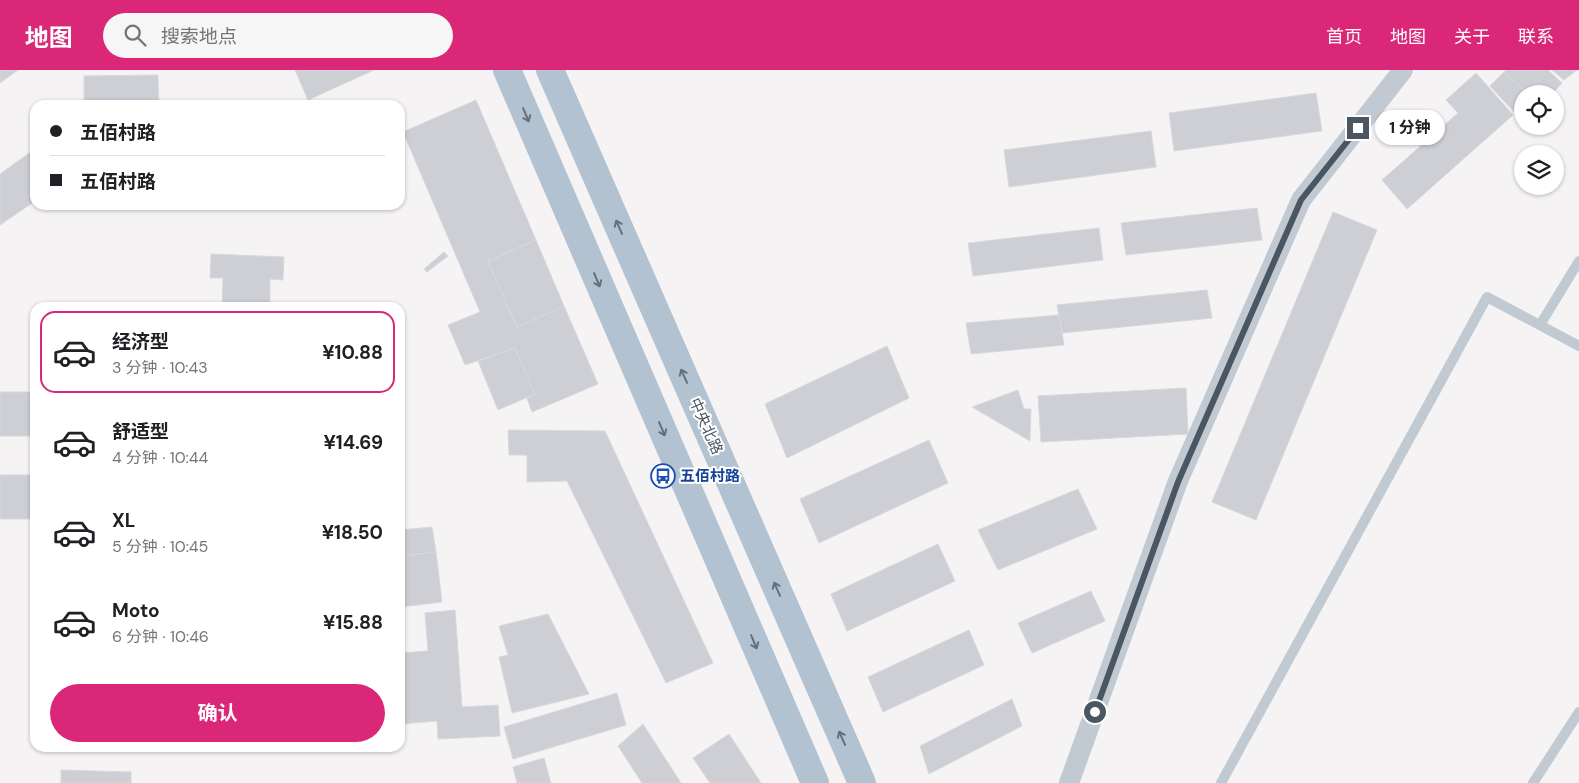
<!DOCTYPE html>
<html lang="zh">
<meta charset="utf-8">
<style>
:root{--surface:#fff;--page:#f6f6f6;--text:#202124;--muted:#757577;--line:#e0e0e0;--accent:#db2777}
body{margin:0;font-family:"DM Sans","Noto Sans SC",sans-serif;background:var(--page);color:var(--text);height:100vh;display:flex;flex-direction:column;font-size:19px;white-space:nowrap}
*{box-sizing:border-box;margin:0}
p{font-size:16px;color:var(--muted)}
.icon{flex:none;width:28px;height:28px;fill:none;stroke:currentColor;stroke-width:2;stroke-linecap:round;stroke-linejoin:round}
.map{position:relative;flex:1;overflow:hidden}
.side{position:absolute;left:30px;top:232px;width:375px;height:450px;display:flex;flex-direction:column;background:var(--surface);border-radius:15px;box-shadow:0 1px 4px #0004}
.side>*{flex:none}
.banner{position:absolute;left:30px;top:30px;width:375px;height:110px;border-radius:15px;box-shadow:0 1px 4px #0004;display:grid;align-content:center;height:110px;padding:0 20px;background:var(--surface)}
.buttons{position:absolute;left:1514px;top:15px;display:grid;gap:10px}
.buttons a{display:grid;place-items:center;width:50px;height:50px;border-radius:50%;background:var(--surface);box-shadow:0 1px 4px #0004;font-size:25px}
.end{position:absolute;width:22px;height:22px;margin:-11px;border:6px solid #4a5661;background:#fff;box-shadow:0 0 0 2px #fff}
.from{border-radius:50%}
.bubble{position:absolute;height:35px;border-radius:18px;background:var(--surface);box-shadow:0 1px 4px #0004;font-size:16px;font-weight:700;line-height:35px;text-align:center}
.banner b{display:flex;align-items:center;gap:18px;height:48px;font-size:19px}
.banner b+b{border-top:1px solid var(--line)}
.banner i{width:12px;height:12px;background:var(--text)}
ul{padding:9px 0 0;list-style:none}
li{display:flex;align-items:center;gap:15px;height:82px;margin:0 10px 8px;padding:0 10px;border:2px solid transparent;border-radius:15px}
li div{flex:1}
li b{display:block;font-size:19px}
li em{font-style:normal;font-weight:700}
li.selected{border-color:var(--accent)}
li>.icon{width:45px;height:45px;stroke-width:1.5}
.cta{display:flex;gap:10px;margin-top:auto;padding:10px 20px}
.cta a{flex:1;height:58px;border-radius:30px;background:var(--accent);color:#fff;font-size:20px;font-weight:700;line-height:58px;text-align:center}
header{display:flex;align-items:center;gap:30px;box-sizing:border-box;height:70px;padding:0 25px;background:var(--accent);color:#fff}
header strong{font-size:24px}
nav{display:flex;gap:28px;margin-inline-start:auto;font-size:18px}
.search{width:350px;height:45px;background:var(--page);display:flex;align-items:center;gap:12px;box-sizing:border-box;padding:0 18px;border-radius:28px;color:var(--muted);font-size:19px}
.map>svg:first-child{display:block}
.building{fill:#cdcfd5;stroke:#d7d9de}
.lines{fill:none;stroke-linecap:round;stroke-linejoin:round}
.lane{stroke:#c1cad2;stroke-width:10}
.street{stroke:#c1cad2;stroke-width:20}
.primary{stroke:#b3c2d1;stroke-width:28}
.oneway{stroke:#64717d}
.route{stroke:#4a5661;stroke-width:6}
.labels{text-anchor:middle;stroke-width:4;stroke-linejoin:round;paint-order:stroke}
.street-label{font-size:15px;fill:#4a5661;stroke:#fff}
.transit-label{font-size:15px;font-weight:bold;fill:#164399;stroke:#fff;text-anchor:start}
</style>
<header>
<strong>地图</strong>
<div class="search"><svg class="icon" aria-label="search" viewBox="0 0 24 24"><circle cx="10" cy="10" r="6"/><path d="M15 15l6 6"/></svg>搜索地点</div>
<nav><a>首页</a><a>地图</a><a>关于</a><a>联系</a></nav>
</header>
<div class="map">
<svg width="1579" height="713" viewBox="0 0 1579 713">
<rect width="100%" height="100%" fill="#f5f3f3"/>
<g class="building">
<polygon points="0,0 18,0 0,13"/>
<polygon points="295,0 374,0 308,30"/>
<polygon points="1506,0 1548,0 1562,13 1552,24 1528,24 1504,2"/>
<polygon points="1552,0 1577,0 1564,10"/>
<polygon points="1504,2 1528,24 1522,24 1522,39 1516,44 1490,16"/>
<polygon points="1476,3 1513,45 1407,139 1382,110 1458,43 1446,30"/>
<polygon points="158,5 159,35 84,35 84,6"/>
<polygon points="1316,23 1322,61 1174,81 1169,43"/>
<polygon points="476,30 536,170 488,191 517,257 564,236 598,314 532,342 527,328 535,324 515,278 465,295 448,255 480,242 403,62"/>
<polygon points="1151,61 1156,97 1009,117 1004,80"/>
<polygon points="35,79 35,131 0,155 0,104"/>
<polygon points="1257,138 1262,170 1126,185 1121,153"/>
<polygon points="1333,142 1377,160 1256,450 1212,432"/>
<polygon points="1099,158 1103,190 973,206 968,173"/>
<polygon points="536,170 564,236 517,257 488,191"/>
<polygon points="444,182 448,186 427,202 424,199"/>
<polygon points="211,184 284,187 283,210 270,209 270,238 222,238 223,208 210,208"/>
<polygon points="1207,220 1212,248 1062,263 1057,235"/>
<polygon points="1059,245 1064,275 971,284 966,253"/>
<polygon points="887,276 909,328 787,388 765,334"/>
<polygon points="515,278 535,324 498,340 478,291"/>
<polygon points="1186,318 1188,364 1041,372 1038,326"/>
<polygon points="1018,320 1024,339 1031,339 1030,371 972,337"/>
<rect x="0" y="322" width="35" height="44"/>
<polygon points="508,360 605,361 713,593 666,613 567,411 527,412 527,385 509,385"/>
<polygon points="929,370 948,413 819,473 800,429"/>
<rect x="0" y="405" width="35" height="44"/>
<polygon points="1078,419 1097,459 998,500 978,460"/>
<polygon points="432,457 436,482 400,486 400,460"/>
<polygon points="938,474 955,511 847,561 831,524"/>
<polygon points="436,482 442,532 400,537 400,486"/>
<polygon points="1091,521 1105,551 1032,583 1018,553"/>
<polygon points="455,540 462,637 498,635 500,666 438,669 437,651 400,654 400,583 428,581 425,543"/>
<polygon points="548,544 589,624 512,643 499,587 508,585 499,556"/>
<polygon points="969,560 984,595 883,642 868,607"/>
<polygon points="617,623 626,655 513,689 504,657"/>
<polygon points="1012,629 1022,656 929,704 920,676"/>
<polygon points="643,654 681,713 642,713 618,676"/>
<polygon points="729,664 761,713 710,713 693,688"/>
<polygon points="544,688 551,713 517,713 513,697"/>
<polygon points="61,700 131,702 131,713 61,713"/>
</g>
<g class="lines">
<g class="lane">
<polyline points="1540,255 1579,191"/>
<polyline points="1221,713 1487,227 1579,276"/>
<polyline points="1533,713 1579,642"/>
</g>
<polyline class="street" points="1069,713 1178,411 1301,130 1403,0"/>
<g class="primary">
<polyline points="507,0 815,713"/>
<polyline points="550,0 862,713"/>
</g>
</g>
<defs><path id="oneway-shaft" d="M-6 0H5M1.5-3L5.5 0L1.5 3" fill="none" stroke-width="1.6" stroke-linecap="round" stroke-linejoin="round" transform="scale(1.25)"/></defs>
<g class="oneway">
<use href="#oneway-shaft" transform="translate(526 45) rotate(67)"/>
<use href="#oneway-shaft" transform="translate(619 157) rotate(-114)"/>
<use href="#oneway-shaft" transform="translate(597 210) rotate(67)"/>
<use href="#oneway-shaft" transform="translate(684 306) rotate(-114)"/>
<use href="#oneway-shaft" transform="translate(662 359) rotate(67)"/>
<use href="#oneway-shaft" transform="translate(777 519) rotate(-114)"/>
<use href="#oneway-shaft" transform="translate(754 572) rotate(67)"/>
<use href="#oneway-shaft" transform="translate(842 668) rotate(-114)"/>
</g>
<g class="lines">
<polyline class="route" points="1095,642 1178,412 1301,130 1358,58"/>
</g>
<defs>
<g id="bus-ring" transform="scale(1.25)"><circle r="9.5" fill="#fff" stroke="#1a4fb4" stroke-width="1.5"/><path d="M-5-6H5V4H4V6H2V4H-2V6H-4V4H-5ZM-3.5-4V0h7V-4ZM-3.5 1.2v1.5H-2V1.2ZM2 1.2v1.5H3.5V1.2Z" fill="#1a4fb4"/></g>
</defs>
<g fill-rule="evenodd">
<use href="#bus-ring" x="663" y="406"/>
</g>
<g class="labels">
<g class="street-label">
<text transform="translate(706 356) rotate(66)" y="5">中央北路</text>
</g>
<g class="transit-label">
<text x="680" y="411">五佰村路</text>
</g>
</g>
</svg>
<div class="buttons">
<a><svg class="icon" aria-label="locate" viewBox="0 0 24 24"><circle cx="12" cy="12" r="6"/><path d="M12 2v4M12 18v4M2 12h4M18 12h4"/></svg></a>
<a><svg class="icon" aria-label="layers" viewBox="0 0 24 24"><path d="M12 4l9 5-9 5-9-5zM3 14l9 5 9-5"/></svg></a>
</div>
<i class="end from" style="left:1095px;top:642px"></i>
<i class="end" style="left:1358px;top:58px"></i>
<div class="bubble" style="left:1375px;top:40px;width:70px">1 分钟</div>
<div class="banner">
<b><i class="from"></i>五佰村路</b>
<b><i></i>五佰村路</b>
</div>
<section class="side">
<ul>
<li class="selected"><svg class="icon" aria-label="car" viewBox="0 0 24 24"><path d="M5 17H2v-5l4-1 3-4h7l3 4 3 1v5h-3M9 17h6M6 11h13"/><circle cx="7" cy="17" r="2"/><circle cx="17" cy="17" r="2"/></svg><div><b>经济型</b><p>3 分钟 · 10:43</p></div><em>¥10.88</em></li>
<li><svg class="icon" aria-label="car" viewBox="0 0 24 24"><path d="M5 17H2v-5l4-1 3-4h7l3 4 3 1v5h-3M9 17h6M6 11h13"/><circle cx="7" cy="17" r="2"/><circle cx="17" cy="17" r="2"/></svg><div><b>舒适型</b><p>4 分钟 · 10:44</p></div><em>¥14.69</em></li>
<li><svg class="icon" aria-label="car" viewBox="0 0 24 24"><path d="M5 17H2v-5l4-1 3-4h7l3 4 3 1v5h-3M9 17h6M6 11h13"/><circle cx="7" cy="17" r="2"/><circle cx="17" cy="17" r="2"/></svg><div><b>XL</b><p>5 分钟 · 10:45</p></div><em>¥18.50</em></li>
<li><svg class="icon" aria-label="car" viewBox="0 0 24 24"><path d="M5 17H2v-5l4-1 3-4h7l3 4 3 1v5h-3M9 17h6M6 11h13"/><circle cx="7" cy="17" r="2"/><circle cx="17" cy="17" r="2"/></svg><div><b>Moto</b><p>6 分钟 · 10:46</p></div><em>¥15.88</em></li>
</ul>
<div class="cta"><a>确认</a></div>
</section>
</div>
